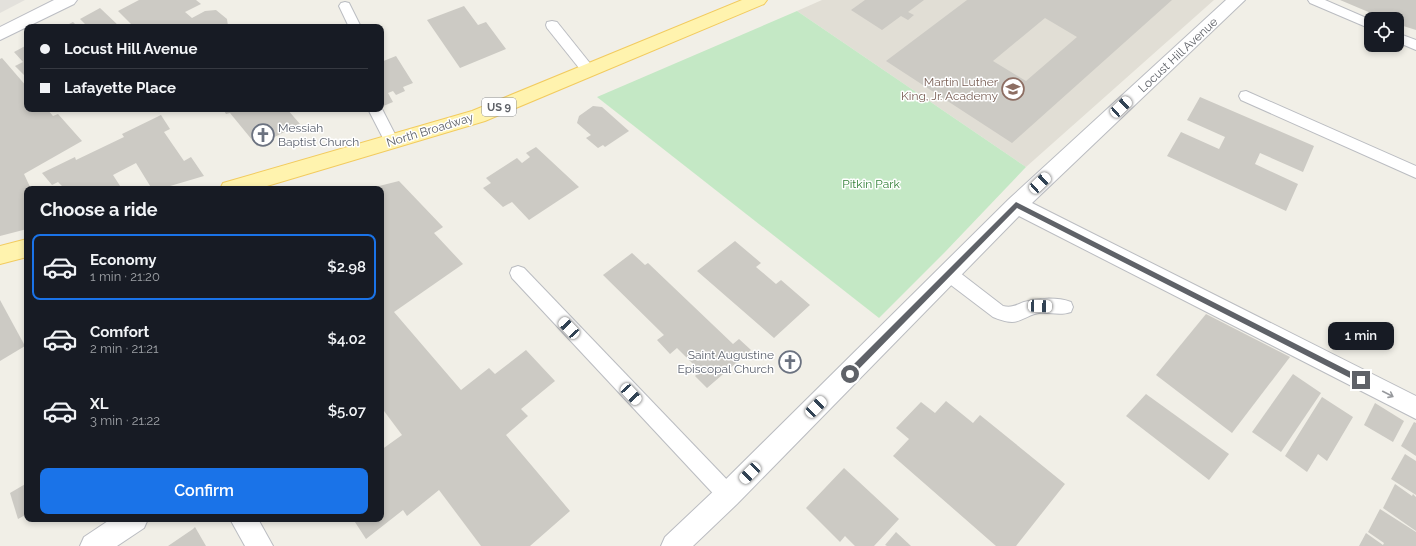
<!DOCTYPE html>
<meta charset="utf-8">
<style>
:root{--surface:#171b24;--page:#20242c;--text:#f1f3f6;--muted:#9ea1a6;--line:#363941;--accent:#1a73e8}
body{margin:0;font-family:Raleway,sans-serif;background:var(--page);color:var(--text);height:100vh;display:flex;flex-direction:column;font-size:15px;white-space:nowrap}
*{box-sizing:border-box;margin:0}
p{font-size:13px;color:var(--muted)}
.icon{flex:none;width:22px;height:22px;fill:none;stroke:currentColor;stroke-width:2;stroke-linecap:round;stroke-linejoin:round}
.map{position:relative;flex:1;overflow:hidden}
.drawer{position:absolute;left:24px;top:186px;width:360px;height:336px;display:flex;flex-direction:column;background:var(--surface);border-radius:8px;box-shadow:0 2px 6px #0003}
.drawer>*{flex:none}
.guide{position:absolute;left:24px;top:24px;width:360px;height:88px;border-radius:8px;box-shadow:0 2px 6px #0003;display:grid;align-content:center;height:88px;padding:0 16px;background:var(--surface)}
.tools{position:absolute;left:1364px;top:12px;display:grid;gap:8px}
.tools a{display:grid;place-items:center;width:40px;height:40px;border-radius:8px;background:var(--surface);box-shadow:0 2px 6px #0003;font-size:20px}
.end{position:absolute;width:18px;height:18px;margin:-9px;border:5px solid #5f6268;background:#fff;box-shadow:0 0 0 2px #fff}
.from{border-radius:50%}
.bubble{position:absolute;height:28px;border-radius:8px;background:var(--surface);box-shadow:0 2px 6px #0003;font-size:13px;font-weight:600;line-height:28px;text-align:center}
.car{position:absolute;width:12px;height:24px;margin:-12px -6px;border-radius:5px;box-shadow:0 0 3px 1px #0007;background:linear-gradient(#fff 24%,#345 0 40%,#fff 0 76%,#345 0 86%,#fff 0)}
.guide b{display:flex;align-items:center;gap:14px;height:38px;font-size:15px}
.guide b+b{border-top:1px solid var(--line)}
.guide i{width:10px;height:10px;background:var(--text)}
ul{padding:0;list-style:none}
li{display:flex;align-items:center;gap:12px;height:66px;margin:0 8px 6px;padding:0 8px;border:2px solid transparent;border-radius:8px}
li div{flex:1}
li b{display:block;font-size:15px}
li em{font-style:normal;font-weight:600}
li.active{border-color:var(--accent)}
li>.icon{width:36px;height:36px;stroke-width:1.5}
h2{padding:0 16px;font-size:18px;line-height:48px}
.cta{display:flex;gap:8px;margin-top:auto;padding:8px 16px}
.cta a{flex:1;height:46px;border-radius:8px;background:var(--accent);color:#fff;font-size:16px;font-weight:600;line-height:46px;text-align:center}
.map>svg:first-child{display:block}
.industrial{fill:#e3e1dc}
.education{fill:#e1ded5}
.green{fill:#c4e8c5}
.building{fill:#cccac4;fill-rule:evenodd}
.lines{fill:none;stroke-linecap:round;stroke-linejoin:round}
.lane-casing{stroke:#babcc1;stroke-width:2}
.street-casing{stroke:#babcc1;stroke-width:2}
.secondary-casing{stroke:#bbbdc3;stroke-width:2}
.primary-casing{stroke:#f2cb5f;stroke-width:2}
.lane{fill:#fff;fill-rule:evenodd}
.street{fill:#fff;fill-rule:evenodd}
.secondary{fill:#fff;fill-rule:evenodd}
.primary{fill:#fff3ae;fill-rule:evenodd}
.oneway{stroke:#97999d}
.route{fill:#5f6268}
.labels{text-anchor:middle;stroke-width:3;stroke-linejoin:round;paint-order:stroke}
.shield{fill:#fff;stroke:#8f9195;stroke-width:1}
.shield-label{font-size:11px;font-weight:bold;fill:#5f6268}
.street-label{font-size:12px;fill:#5f6268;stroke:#fff}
.education-label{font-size:12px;fill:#785e54;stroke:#fff;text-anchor:end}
.worship-label{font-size:12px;fill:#5b616d;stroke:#fff;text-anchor:start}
.park-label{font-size:12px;fill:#348139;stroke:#fff}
</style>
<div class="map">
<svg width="1416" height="546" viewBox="0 0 1416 546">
<rect width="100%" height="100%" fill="#f1efe7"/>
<polygon class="industrial" points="0,0 25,0 0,13"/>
<polygon class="education" points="822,0 1214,0 1026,167 797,11"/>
<polygon class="green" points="797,11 1026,167 945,252 879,318 597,97"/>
<g class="building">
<polygon points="139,0 196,0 201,4 185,12 192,18 205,11 216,10 227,19 228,26 134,27 118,11"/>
<polygon points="865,0 924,0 908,12 914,15 908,20 901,16 882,30 851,10"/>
<path d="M967,0H1172L1012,143L886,61ZM1045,18L1077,37L1026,81L993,61Z"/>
<polygon points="1340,0 1416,0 1416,30 1397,24 1397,19 1385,19"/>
<polygon points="464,6 478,25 486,22 506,49 460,68 427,20"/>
<polygon points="100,8 120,27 88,27 80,19"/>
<polygon points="73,22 78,27 63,27"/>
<polygon points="27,45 27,78 15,66 23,62 14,52"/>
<polygon points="396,56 413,83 403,87 405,91 396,95 393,91 388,93 393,102 381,107 381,62"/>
<polygon points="2,58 27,87 27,109 47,109 53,116 58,114 82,141 24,174 31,189 27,189 27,229 0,236 0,59"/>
<polygon points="1200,97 1314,146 1303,172 1260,153 1255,164 1298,184 1286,211 1167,156 1181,132 1219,149 1225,137 1187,120"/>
<polygon points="593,106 602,107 629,131 605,147 603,145 598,148 586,138 591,135 577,123 579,116"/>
<polygon points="223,109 287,109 300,124 257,146 230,113 226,114"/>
<polygon points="161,115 170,129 164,132 184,161 191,157 204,176 160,189 152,189 136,163 113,175 122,189 65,189 58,182 52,185 42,173 75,157 76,160 124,137 122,134"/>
<polygon points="536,147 579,187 529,220 512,202 503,207 483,188 491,183 486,178 517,158 522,163 530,157 526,153"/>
<polygon points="399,181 443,227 434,233 463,264 394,312 461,390 489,368 495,374 526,350 555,381 521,409 528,416 506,435 570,511 530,546 481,546 439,490 407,516 403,510 366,539 353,519 381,519 381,450 402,435 381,407 381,189 371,188"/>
<polygon points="735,241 761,263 756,267 776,284 781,280 810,305 774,338 697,271"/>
<polygon points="632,253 645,265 648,263 733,344 739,339 751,350 707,388 695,376 700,371 677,348 670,354 657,340 664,335 603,275"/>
<polygon points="0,300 25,346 0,361"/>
<polygon points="1206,314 1290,357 1232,433 1156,375"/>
<polygon points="1293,374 1321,393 1281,452 1252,432"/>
<polygon points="1146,394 1229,454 1209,480 1126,416"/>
<polygon points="1322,397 1353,417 1327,461 1318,454 1307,472 1285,456"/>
<polygon points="946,401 973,423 980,415 1065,484 1016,546 996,546 893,456 909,439 896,428 921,402 935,413"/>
<polygon points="1375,403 1404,421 1393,442 1364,425"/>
<polygon points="1414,422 1416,423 1416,456 1401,446"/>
<polygon points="1405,454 1416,461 1416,495 1391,479"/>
<polygon points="844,468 899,519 874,546 855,546 845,536 840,542 806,508"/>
<polygon points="27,483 27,514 18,519 10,493"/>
<polygon points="1395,484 1412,496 1413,494 1416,497 1416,531 1383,508"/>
<polygon points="1380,509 1416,532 1416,546 1359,546 1366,533 1383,545 1384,543 1368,532"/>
<polygon points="195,527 206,546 168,546 193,529"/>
<polygon points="896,532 911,546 887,546 885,545"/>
</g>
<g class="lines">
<g class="lane-casing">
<g id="lane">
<polygon points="1308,0 1325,0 1371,20 1371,29 1310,3"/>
<polygon points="345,2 349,3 361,27 349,27 339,6 341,3"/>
<polygon points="552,21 557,22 593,67 595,70 593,73 583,73 547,28 546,25 547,22"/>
<polygon points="1397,33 1416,40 1416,50 1397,42"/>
<polygon points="1246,91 1416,166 1416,178 1241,100 1239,96 1241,92"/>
<polygon points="381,107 399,142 397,146 392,147 387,146 368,109 381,109"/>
<polygon points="518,266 524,268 735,488 737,495 735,502 728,504 721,502 512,278 510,273 512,268"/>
<path d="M949,267L955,269L1003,306C1012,308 1016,305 1024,302C1038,298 1057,297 1071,302L1073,307L1071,312C1060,316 1050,312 1039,313C1030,314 1021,322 1012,322C1006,322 998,319 993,317L943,279L941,274L943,269Z"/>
</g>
</g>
<g class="street-casing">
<g id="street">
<polygon points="1226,0 1245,0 1032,203 1416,396 1416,419 1019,216 737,504 693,546 661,546 665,537 719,486 1009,199"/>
<polygon points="111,519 148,519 144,528 117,546 80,546 84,537"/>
<polygon points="230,519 258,519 273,546 245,546"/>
</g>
</g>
<g class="secondary-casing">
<polygon id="secondary" points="54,0 77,0 74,4 0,40 0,27"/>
</g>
<g class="primary-casing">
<g id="primary">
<polygon points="742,0 767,0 764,4 485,121 257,189 220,189 223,183 230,181 472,111"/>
<polygon points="27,239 27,257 0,264 0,246"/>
</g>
</g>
<use href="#lane" class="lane"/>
<use href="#street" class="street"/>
<use href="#secondary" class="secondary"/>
<use href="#primary" class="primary"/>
</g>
<defs><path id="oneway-shaft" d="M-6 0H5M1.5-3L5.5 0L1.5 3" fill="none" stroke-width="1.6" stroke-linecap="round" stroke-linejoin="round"/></defs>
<use class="oneway" href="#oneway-shaft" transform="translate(1388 394) rotate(27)"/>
<polygon class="route" points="1016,202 1363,378 1363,382 1358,382 1017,208 852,376 847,376 847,371"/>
<defs>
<g id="school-ring" transform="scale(1.15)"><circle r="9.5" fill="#fff" stroke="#8d6e63" stroke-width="1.5"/><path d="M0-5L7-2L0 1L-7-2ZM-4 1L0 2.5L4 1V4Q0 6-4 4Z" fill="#8d6e63"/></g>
<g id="church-ring" transform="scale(1.15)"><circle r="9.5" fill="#fff" stroke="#6b7280" stroke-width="1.5"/><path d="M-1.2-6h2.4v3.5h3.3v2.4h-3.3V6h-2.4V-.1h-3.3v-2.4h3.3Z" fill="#6b7280"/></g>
</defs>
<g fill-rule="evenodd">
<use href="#school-ring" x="1013" y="89"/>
<use href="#church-ring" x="263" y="135"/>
<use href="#church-ring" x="790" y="362"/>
</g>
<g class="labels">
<rect class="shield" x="482" y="98" width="34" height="18" rx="3"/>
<g class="shield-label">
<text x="499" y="111">US 9</text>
</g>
<g class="street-label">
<text transform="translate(1178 55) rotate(-43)" y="4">Locust Hill Avenue</text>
<text transform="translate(430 130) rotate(-17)" y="4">North Broadway</text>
</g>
<g class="education-label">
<text x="998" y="86">Martin Luther<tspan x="998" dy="14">King, Jr. Academy</tspan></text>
</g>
<g class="worship-label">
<text x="278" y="132">Messiah<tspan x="278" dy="14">Baptist Church</tspan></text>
<text x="774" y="359" text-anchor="end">Saint Augustine<tspan x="774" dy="14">Episcopal Church</tspan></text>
</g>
<g class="park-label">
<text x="871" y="188">Pitkin Park</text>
</g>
</g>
</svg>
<div class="tools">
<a><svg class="icon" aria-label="locate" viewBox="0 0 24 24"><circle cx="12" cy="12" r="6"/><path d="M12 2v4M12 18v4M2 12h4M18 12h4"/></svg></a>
</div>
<i class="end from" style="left:850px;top:374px"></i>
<i class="end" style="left:1361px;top:380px"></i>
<div class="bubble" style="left:1328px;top:322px;width:66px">1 min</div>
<i class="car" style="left:1121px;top:107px;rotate:47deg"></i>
<i class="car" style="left:1040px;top:183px;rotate:47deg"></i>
<i class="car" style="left:1040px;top:306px;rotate:92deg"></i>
<i class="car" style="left:569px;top:328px;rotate:317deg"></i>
<i class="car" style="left:631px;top:394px;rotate:137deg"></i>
<i class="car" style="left:816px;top:407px;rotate:45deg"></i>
<i class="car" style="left:750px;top:473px;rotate:225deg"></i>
<div class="guide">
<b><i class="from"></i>Locust Hill Avenue</b>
<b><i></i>Lafayette Place</b>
</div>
<section class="drawer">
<h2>Choose a ride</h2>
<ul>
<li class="active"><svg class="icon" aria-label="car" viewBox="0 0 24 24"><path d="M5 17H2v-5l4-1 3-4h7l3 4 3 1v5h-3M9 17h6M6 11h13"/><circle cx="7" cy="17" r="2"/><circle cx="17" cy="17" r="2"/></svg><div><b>Economy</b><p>1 min · 21:20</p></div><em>$2.98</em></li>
<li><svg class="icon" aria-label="car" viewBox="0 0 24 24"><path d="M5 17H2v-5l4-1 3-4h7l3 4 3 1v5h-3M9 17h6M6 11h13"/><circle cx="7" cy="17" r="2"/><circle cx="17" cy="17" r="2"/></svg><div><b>Comfort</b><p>2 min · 21:21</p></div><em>$4.02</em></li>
<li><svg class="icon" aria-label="car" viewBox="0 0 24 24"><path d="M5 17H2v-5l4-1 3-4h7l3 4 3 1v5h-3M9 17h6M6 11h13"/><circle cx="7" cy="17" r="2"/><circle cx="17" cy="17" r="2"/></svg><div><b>XL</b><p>3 min · 21:22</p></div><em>$5.07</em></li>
</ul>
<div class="cta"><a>Confirm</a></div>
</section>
</div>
